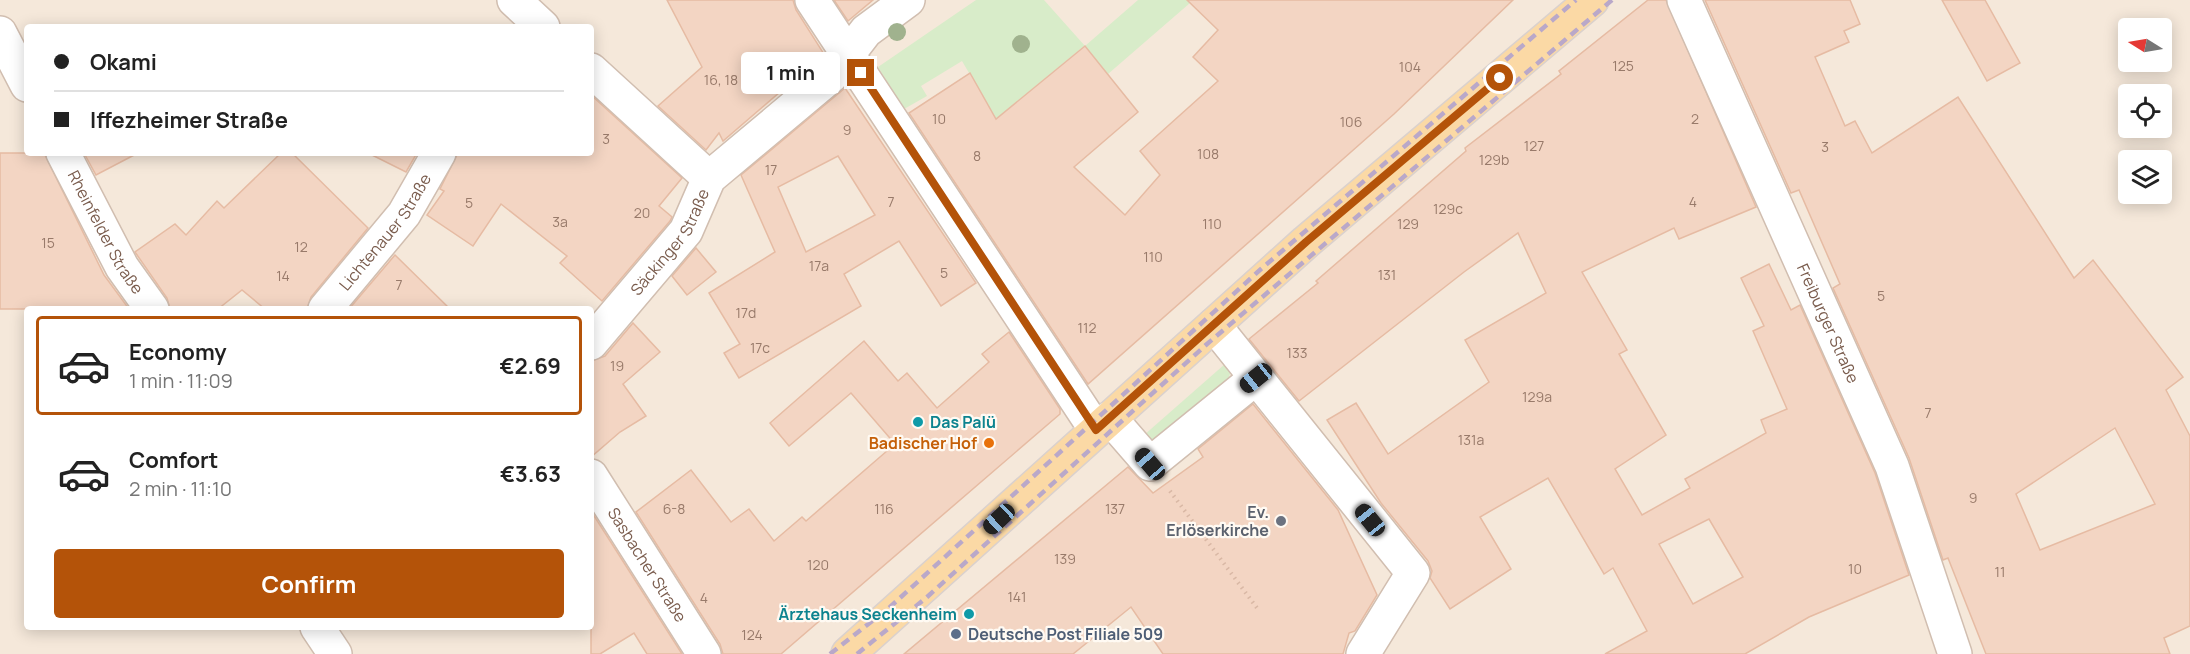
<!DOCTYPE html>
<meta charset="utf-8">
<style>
:root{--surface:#fff;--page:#f6f6f6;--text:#222;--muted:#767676;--line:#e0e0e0;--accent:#b45309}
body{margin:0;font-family:Manrope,sans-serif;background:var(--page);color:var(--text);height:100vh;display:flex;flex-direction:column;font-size:22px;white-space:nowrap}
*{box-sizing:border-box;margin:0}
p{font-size:20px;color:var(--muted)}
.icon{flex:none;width:33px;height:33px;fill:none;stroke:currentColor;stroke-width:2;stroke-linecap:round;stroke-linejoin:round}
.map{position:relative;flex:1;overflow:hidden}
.drawer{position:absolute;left:24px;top:306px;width:570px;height:324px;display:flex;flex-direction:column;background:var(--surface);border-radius:6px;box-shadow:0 3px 15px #0003}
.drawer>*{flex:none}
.hud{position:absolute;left:24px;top:24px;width:570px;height:132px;border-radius:6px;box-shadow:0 3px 15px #0003;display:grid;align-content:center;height:132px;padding:0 30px;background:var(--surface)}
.needle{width:39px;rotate:281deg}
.tools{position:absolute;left:2118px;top:18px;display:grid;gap:12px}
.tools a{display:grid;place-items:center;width:54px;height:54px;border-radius:6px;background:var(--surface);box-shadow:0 3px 15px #0003;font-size:30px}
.end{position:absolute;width:27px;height:27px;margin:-14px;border:8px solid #b45309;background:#fff;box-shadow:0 0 0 3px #fff}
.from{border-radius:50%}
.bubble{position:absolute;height:42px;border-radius:6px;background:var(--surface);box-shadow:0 3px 15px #0003;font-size:20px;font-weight:700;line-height:42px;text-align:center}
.car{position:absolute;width:18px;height:36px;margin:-18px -9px;border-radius:8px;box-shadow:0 0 4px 2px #0007;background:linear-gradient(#222 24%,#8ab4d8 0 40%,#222 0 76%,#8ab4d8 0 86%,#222 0)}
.hud b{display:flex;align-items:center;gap:21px;height:57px;font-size:22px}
.hud b+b{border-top:2px solid var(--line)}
.hud i{width:15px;height:15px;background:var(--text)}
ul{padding:10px 0 0;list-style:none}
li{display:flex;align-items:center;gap:18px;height:99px;margin:0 12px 9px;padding:0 18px;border:3px solid transparent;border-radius:6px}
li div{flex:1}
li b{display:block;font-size:22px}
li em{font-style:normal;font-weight:700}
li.selected{border-color:var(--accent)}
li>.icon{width:54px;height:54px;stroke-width:1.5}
.button{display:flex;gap:12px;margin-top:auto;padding:12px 30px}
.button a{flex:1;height:69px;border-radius:6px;background:var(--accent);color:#fff;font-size:24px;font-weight:700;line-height:69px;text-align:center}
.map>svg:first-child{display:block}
.residential{fill:#f5e8da;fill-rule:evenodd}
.green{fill:#d8ecc9}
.building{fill:#f3d5c3;stroke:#e6bba3;stroke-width:1.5;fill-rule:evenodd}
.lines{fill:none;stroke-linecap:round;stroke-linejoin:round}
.minor-casing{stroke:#d1beb0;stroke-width:36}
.major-casing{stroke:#dad1cd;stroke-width:36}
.path{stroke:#d9b8a5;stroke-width:4;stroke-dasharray:1.5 4.5;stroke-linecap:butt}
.minor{stroke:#fff;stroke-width:33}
.major{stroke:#fbd9a5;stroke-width:33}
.rail{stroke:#b9a8c9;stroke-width:4.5;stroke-dasharray:9 6;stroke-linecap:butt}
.tree{fill:#a0b28e}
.route{stroke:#b45309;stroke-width:8}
.culture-dot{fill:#0f9aa8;stroke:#fffaf3;stroke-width:2}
.food-dot{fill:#e8710a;stroke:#fffaf3;stroke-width:2}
.worship-dot{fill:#6b7280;stroke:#fffaf3;stroke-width:2}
.service-dot{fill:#5c6f8a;stroke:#fffaf3;stroke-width:2}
.labels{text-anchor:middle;stroke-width:4.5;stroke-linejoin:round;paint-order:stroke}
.number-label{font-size:14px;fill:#987a6a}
.street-label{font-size:16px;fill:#7a5c4d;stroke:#fffaf3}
.culture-label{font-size:16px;font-weight:bold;fill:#0d838f;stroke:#fffaf3;text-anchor:start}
.food-label{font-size:16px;font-weight:bold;fill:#c56008;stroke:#fffaf3;text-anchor:end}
.worship-label{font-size:16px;font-weight:bold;fill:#5b616d;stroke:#fffaf3;text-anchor:end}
.service-label{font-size:16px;font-weight:bold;fill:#4e5e75;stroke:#fffaf3;text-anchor:start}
</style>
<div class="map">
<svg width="2190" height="654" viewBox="0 0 2190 654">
<rect width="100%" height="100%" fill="#fdf6ec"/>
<path class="residential" d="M0,0H2190V654H0ZM27,27H591V153H27ZM2128,28H2162V62H2128ZM2128,94H2162V128H2128ZM2128,160H2162V194H2128ZM27,309H591V627H27Z"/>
<g class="green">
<polygon points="976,0 1044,0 1085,46 1138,0 1187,0 1190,3 1108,74 1084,46 996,119 962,61 921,86 927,96 904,109 878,67"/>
<polygon points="1225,364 1231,371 1225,388 1153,443 1143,436"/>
</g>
<g class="building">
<polygon points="667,0 793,0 796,10 824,54 723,141 719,133 706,150 658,106 702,67"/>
<polygon points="834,0 873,0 848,21"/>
<polygon points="1187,0 1513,0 1394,114 1088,384 909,113 970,73 996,119 1085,46 1138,112 1074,167 1125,215 1160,175 1140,151 1218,81 1193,57 1218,30"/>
<path d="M1648,0H1666L1756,207L1679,239L1674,228L1582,272L1627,350L1619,354L1666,435L1615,469L1642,515L1690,488L1685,479L1766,433L1761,420L1787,409L1753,331L1764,326L1741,278L1769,264L1791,310L1800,305L1875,473L1909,575L1809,617L1745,654H1605L1647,631L1613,568L1604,574L1548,478L1480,517L1511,569L1450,609L1430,578L1432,571L1428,561L1381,503L1327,420L1356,403L1388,454L1489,382L1465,340L1546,293L1518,233L1464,272L1299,401L1249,339L1318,283L1316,281L1466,151L1465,148L1561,74L1559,71ZM1709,519L1743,577L1693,604L1659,544Z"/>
<path d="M1705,0H1850L1860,24L1844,31L1849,42L1815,57L1845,126L1855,121L1872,153L1958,97L2074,278L2093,260L2183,377L2166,390L2190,436V626L2164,638L2170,654H1986L1948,558L1943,560L1909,458L1833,288L1840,284L1799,190L1791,193ZM2115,428L2155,504L2040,550L2016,494Z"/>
<polygon points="1942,0 1985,0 2020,63 1987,81"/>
<path d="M845,88L976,283L941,306L899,241L844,274L861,306L739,378L724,353L740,344L709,293L775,252L741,175ZM838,156L875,215L806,252L778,187Z"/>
<polygon points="591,95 682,178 659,206 672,217 670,221 602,301 560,263 567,256 501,204 473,246 427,215 444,191 440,189 458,153 591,153"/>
<polygon points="0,153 44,153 104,275 129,309 0,309"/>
<polygon points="84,153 138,153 96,175"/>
<polygon points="281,153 292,153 368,228 311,297 307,309 265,309 242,290 218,309 170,309 167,298 135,252 175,224 186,235 217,201 224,208"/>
<polygon points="368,153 417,153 406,172"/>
<polygon points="696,248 716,272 687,295 672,276"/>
<polygon points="395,255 450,309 349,309"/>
<polygon points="633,323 660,352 623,384 646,416 620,432 591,457 591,361 605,356"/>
<polygon points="1009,332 1060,409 1060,414 781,654 723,654 720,644 636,512 691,470 731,522 749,509 774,541 802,517 806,521 895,444 851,393 789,446 770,423 864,341 898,381 907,373 937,408 989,362 982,354"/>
<polygon points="1253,404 1338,510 1377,595 1355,631 1349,633 1343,654 1163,654 1131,607 1073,654 904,654 1128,467 1153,493 1203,457 1198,449"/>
<polygon points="591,511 682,654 647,654 634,633 600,654 591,654"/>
</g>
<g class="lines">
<g class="minor-casing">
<g id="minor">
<polyline points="514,0 543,27"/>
<polyline points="812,0 1096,430"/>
<path id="s1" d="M1684,0L1892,466L1955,654"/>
<polyline points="0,33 27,85"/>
<polyline points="591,70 709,178"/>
<path id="s2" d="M63,153L122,267L152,309"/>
<path id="s3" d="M325,309L404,214L439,153"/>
<polyline points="1214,325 1413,573 1363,654"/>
<path id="s4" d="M591,343L686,231L709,178L832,75L866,31L908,0"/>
<polyline points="1110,418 1150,464 1256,378"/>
<path id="s5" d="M591,476L704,654"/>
<polyline points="317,627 335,654"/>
</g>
</g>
<g class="major-casing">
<polyline id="major" points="848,654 1306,242 1592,0"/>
</g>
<polyline class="path" points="1170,491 1257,608"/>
<use href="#minor" class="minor"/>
<use href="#major" class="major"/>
<g class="rail">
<polyline points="830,654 890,607 1261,269 1576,0"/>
<polyline points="857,654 926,598 1207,344 1612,0"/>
</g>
</g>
<g class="tree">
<circle cx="897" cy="32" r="9"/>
<circle cx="1021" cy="44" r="9"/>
</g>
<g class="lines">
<polyline class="route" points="861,73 1096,430 1306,242 1500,78"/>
</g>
<g class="culture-dot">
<circle cx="918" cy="422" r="6"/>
<circle cx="969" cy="614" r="6"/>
</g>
<circle class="food-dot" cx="989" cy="443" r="6"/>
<circle class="worship-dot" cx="1281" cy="521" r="6"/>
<circle class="service-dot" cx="956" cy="634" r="6"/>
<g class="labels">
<g class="number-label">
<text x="1623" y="71">125</text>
<text x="1410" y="72">104</text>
<text x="721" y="85">16, 18</text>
<text x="939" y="124">10</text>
<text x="1695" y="124">2</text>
<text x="1351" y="127">106</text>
<text x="847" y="135">9</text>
<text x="606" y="144">3</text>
<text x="1534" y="151">127</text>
<text x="1825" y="152">3</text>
<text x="1208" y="159">108</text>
<text x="977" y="161">8</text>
<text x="1494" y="165">129b</text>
<text x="771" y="175">17</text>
<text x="891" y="207">7</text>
<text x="1693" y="207">4</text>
<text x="469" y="208">5</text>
<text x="1448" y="214">129c</text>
<text x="642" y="218">20</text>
<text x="560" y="227">3a</text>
<text x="1212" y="229">110</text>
<text x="1408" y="229">129</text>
<text x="48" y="248">15</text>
<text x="301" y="252">12</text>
<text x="1153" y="262">110</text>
<text x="819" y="271">17a</text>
<text x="944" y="278">5</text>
<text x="1387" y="280">131</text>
<text x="283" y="281">14</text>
<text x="399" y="290">7</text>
<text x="1881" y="301">5</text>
<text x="746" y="318">17d</text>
<text x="1087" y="333">112</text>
<text x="760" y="353">17c</text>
<text x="1297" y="358">133</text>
<text x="617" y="371">19</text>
<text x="1537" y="402">129a</text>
<text x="1928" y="418">7</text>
<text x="1471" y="445">131a</text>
<text x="1973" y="503">9</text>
<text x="674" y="514">6-8</text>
<text x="884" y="514">116</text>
<text x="1115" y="514">137</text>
<text x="1065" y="564">139</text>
<text x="818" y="570">120</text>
<text x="1855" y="574">10</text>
<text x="2000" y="577">11</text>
<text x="1017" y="602">141</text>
<text x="704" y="603">4</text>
<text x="752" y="640">124</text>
</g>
<g class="street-label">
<text dy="6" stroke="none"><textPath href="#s2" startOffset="90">Rheinfelder Straße</textPath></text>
<text dy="6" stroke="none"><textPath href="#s3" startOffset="98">Lichtenauer Straße</textPath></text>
<text dy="6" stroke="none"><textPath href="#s4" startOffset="129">Säckinger Straße</textPath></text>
<text dy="6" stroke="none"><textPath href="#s1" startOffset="354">Freiburger Straße</textPath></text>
<text dy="6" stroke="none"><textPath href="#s5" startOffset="105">Sasbacher Straße</textPath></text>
</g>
<g class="culture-label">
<text x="930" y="428">Das Palü</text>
<text x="957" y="620" text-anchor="end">Ärztehaus Seckenheim</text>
</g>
<g class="food-label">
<text x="977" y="449">Badischer Hof</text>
</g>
<g class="worship-label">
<text x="1269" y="518">Ev.<tspan x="1269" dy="18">Erlöserkirche</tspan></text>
</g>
<g class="service-label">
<text x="968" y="640">Deutsche Post Filiale 509</text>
</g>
</g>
</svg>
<div class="tools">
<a><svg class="needle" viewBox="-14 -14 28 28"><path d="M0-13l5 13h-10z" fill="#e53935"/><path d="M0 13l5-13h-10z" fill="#767676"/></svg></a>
<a><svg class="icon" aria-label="locate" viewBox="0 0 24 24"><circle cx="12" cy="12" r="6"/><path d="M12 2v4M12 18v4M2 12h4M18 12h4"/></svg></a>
<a><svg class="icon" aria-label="layers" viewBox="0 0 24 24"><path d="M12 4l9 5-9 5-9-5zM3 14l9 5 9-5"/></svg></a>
</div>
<i class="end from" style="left:1500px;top:78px"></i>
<i class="end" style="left:861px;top:73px"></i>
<div class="bubble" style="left:741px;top:52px;width:99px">1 min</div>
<i class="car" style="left:1256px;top:378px;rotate:231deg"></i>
<i class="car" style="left:1150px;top:464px;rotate:319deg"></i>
<i class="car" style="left:999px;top:519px;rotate:227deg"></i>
<i class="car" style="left:1370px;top:520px;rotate:321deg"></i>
<div class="hud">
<b><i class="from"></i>Okami</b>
<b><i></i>Iffezheimer Straße</b>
</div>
<section class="drawer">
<ul>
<li class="selected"><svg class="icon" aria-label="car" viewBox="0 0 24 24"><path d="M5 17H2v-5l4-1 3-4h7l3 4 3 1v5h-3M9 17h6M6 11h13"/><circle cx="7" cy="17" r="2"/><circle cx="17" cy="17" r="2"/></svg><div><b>Economy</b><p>1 min · 11:09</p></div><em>€2.69</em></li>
<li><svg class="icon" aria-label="car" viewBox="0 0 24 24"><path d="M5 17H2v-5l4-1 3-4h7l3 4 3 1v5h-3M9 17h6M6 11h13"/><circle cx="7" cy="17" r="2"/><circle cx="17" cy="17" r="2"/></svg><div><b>Comfort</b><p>2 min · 11:10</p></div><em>€3.63</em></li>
</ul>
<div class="button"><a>Confirm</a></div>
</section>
</div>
